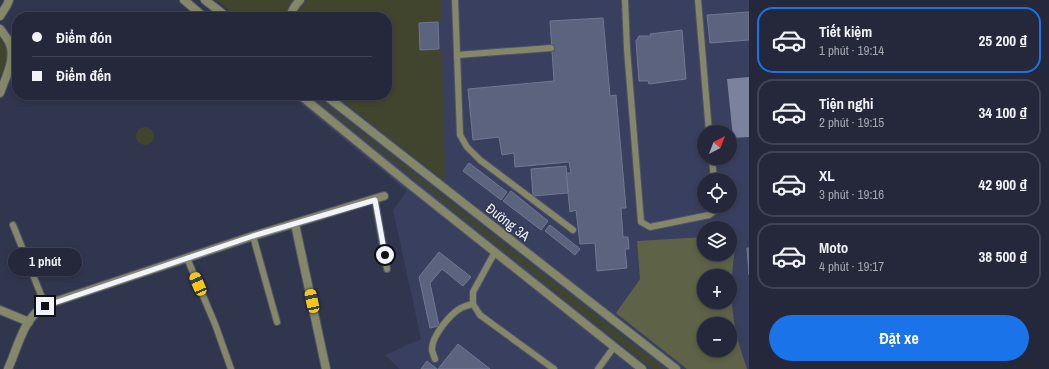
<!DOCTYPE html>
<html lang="vi">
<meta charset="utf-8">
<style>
:root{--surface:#25283b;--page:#313446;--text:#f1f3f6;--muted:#a3a6af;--line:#424455;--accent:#1a73e8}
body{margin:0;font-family:"Archivo Narrow",sans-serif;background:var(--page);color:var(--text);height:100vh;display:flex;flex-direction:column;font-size:15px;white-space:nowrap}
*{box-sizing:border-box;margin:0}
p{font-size:13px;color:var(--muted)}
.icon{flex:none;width:22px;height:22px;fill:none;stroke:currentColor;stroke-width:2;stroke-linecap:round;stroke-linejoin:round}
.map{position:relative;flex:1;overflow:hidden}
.details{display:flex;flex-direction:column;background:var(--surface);width:300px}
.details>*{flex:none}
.top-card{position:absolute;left:12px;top:12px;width:380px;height:88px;border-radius:16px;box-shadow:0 2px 6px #0003,0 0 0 1px var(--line);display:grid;align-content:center;height:88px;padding:0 20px;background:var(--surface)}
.needle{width:26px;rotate:42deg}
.buttons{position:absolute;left:697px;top:125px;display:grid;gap:8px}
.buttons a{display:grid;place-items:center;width:40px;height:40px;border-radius:50%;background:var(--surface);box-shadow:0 2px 6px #0003,0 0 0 1px var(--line);font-size:20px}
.end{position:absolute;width:18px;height:18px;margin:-9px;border:5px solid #f1f4fe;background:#111;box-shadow:0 0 0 2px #111}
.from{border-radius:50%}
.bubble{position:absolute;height:28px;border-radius:14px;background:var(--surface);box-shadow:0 2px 6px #0003,0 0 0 1px var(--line);font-size:13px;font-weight:700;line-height:28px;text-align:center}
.car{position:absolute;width:12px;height:24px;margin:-12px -6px;border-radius:5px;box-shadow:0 0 3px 1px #0007;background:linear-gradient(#f5c518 24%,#345 0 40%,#f5c518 0 76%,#345 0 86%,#f5c518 0)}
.top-card b{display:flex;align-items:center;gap:14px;height:38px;font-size:15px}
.top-card b+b{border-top:1px solid var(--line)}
.top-card i{width:10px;height:10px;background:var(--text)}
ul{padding:7px 0 0;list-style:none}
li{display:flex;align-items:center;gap:12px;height:66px;margin:0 8px 6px;padding:0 12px;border:2px solid var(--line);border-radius:16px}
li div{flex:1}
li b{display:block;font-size:15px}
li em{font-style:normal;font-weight:700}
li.current{border-color:var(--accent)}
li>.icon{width:36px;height:36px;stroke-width:1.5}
.primary-button{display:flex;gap:8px;margin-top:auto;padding:8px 20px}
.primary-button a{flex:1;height:46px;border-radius:24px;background:var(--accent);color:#fff;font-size:16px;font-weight:700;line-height:46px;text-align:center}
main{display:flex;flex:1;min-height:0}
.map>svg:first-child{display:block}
.built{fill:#393f5e;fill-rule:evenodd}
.green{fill:#42452e}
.forest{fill:#5e6246;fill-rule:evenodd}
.water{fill:#7b829e}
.building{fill:#5c637e;stroke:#717894}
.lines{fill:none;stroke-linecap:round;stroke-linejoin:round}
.service-casing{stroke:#50546b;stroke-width:8}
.minor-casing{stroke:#50546b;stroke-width:10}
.tertiary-casing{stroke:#50546b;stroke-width:10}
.service{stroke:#848868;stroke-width:6}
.minor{stroke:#848868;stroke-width:8}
.tertiary{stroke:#848868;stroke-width:8}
.route{stroke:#f1f4fe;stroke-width:5}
.labels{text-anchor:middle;stroke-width:3;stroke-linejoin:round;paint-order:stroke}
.street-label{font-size:14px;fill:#f1f4fe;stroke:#31364f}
</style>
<main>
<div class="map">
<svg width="749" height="369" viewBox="0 0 749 369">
<rect width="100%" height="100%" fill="#31364f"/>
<path class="built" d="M307,0H749V369H400L385,355L421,339L393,210L407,191L292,97L294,95H387V17L305,1ZM704,132H730V158H704ZM704,180H730V206H704ZM704,228H730V254H704ZM704,276H730V302H704ZM704,324H730V350H704Z"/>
<g class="green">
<polygon points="216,0 294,0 286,17 237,17"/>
<polygon points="307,0 441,0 441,22 419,23 420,50 442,49 445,181 335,95 387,95 387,17 294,17 300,5"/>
<path d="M0,37C11,52 7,59 2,76L0,75Z"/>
<polygon points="310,95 314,95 665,369 653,369 618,342"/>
<circle cx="145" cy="136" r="9"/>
</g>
<path class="forest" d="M730,235H737C734,257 730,280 732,303C733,325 740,348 747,369H687L616,313L640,279L637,241L704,237V254H730ZM704,276H730V302H704ZM704,324H730V350H704Z"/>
<polygon class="water" points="749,77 749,137 733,138 727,79"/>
<g class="building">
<polygon points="749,12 749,40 710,43 707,15"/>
<polygon points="603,18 610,96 616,95 626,208 621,208 623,237 628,237 629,249 625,249 627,268 597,271 595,243 580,244 576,210 570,212 566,173 571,173 569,162 515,167 514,153 502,155 499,137 473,140 468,89 554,81 550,21"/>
<polygon points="438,22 439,49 420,50 419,23"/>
<polygon points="682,30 686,79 649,84 648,81 639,81 636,41 639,36 651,36 650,34"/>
<polygon points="469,163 507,192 501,200 463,171"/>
<polygon points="566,166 568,193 533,196 531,169"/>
<polygon points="511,191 548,221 541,230 503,201"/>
<polygon points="550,225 580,249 575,255 545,231"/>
<polygon points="747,248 749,248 749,275"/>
<polygon points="439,252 471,277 463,286 442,269 430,283 439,326 430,328 419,277"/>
<polygon points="458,344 490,369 438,369"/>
<polygon points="427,361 437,369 421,369"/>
</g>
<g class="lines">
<g class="service-casing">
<g id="service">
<polyline points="455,0 460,135 467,147 480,160 573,230"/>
<polyline points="625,0 627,49 641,222 650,227 709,215 713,212 716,206"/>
<polyline points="698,0 709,132"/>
<polyline points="457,55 551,48"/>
<polyline points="712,158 714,180"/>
<polyline points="375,200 387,269"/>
<polyline points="13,225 45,305"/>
<polyline points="253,236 277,322"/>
<polyline points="495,252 473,292 473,304 480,315 554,369"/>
<polyline points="187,258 215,324 231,369"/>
<path d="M435,359C434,356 432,352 432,349C432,336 450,314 461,308C465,306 469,305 473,304"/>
<polyline points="598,369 614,347"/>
</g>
</g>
<g class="minor-casing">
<g id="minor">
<polyline points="0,16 7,5 9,0"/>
<path d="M0,29C3,33 7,38 9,42C17,58 5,78 0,93"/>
<polyline points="295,224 326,369"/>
<polyline points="0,310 29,322"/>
<path d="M8,369C18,347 23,319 45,305L253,236L384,196"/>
</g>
</g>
<g class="tertiary-casing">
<g id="tertiary">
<polyline points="184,0 204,17"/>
<polyline points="205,0 227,17"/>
<path d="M290,17C292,10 295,5 300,0"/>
<polyline points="300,95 408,183 642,369"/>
<polyline points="325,95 676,369"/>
</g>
</g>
<use href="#service" class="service"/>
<use href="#minor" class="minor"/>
<use href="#tertiary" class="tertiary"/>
</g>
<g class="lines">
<polyline class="route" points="45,306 253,236 375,200 385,255"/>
</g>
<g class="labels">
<g class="street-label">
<text transform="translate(508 222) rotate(38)" y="5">Đường 3A</text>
</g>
</g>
</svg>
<div class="buttons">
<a><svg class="needle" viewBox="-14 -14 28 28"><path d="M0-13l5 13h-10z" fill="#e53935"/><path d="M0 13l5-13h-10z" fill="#a3a6af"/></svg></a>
<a><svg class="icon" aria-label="locate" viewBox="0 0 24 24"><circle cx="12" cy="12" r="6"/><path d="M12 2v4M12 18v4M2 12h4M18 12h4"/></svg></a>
<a><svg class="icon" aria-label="layers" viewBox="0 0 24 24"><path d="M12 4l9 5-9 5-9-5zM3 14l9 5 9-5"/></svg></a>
<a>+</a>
<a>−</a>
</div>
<i class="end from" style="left:385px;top:255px"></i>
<i class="end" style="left:45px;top:306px"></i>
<div class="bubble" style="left:8px;top:248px;width:74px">1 phút</div>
<i class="car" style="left:198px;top:284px;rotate:337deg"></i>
<i class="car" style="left:312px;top:301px;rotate:348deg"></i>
<div class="top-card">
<b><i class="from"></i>Điểm đón</b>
<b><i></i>Điểm đến</b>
</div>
</div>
<section class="details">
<ul>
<li class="current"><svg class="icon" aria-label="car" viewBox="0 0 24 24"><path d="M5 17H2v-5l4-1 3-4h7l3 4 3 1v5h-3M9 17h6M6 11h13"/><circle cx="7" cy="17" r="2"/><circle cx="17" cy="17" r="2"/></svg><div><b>Tiết kiệm</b><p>1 phút · 19:14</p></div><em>25 200 ₫</em></li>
<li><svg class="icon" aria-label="car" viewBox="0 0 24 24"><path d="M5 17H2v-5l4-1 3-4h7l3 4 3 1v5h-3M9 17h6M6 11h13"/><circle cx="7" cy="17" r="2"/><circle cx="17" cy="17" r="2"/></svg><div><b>Tiện nghi</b><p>2 phút · 19:15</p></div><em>34 100 ₫</em></li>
<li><svg class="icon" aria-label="car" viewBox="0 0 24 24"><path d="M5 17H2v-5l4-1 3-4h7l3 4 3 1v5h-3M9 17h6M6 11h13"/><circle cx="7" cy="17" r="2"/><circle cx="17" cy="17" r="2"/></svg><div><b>XL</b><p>3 phút · 19:16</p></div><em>42 900 ₫</em></li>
<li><svg class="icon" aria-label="car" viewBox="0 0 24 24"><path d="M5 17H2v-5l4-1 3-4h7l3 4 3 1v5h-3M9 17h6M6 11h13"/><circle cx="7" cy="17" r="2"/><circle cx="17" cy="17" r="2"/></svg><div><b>Moto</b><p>4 phút · 19:17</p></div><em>38 500 ₫</em></li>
</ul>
<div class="primary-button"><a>Đặt xe</a></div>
</section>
</main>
